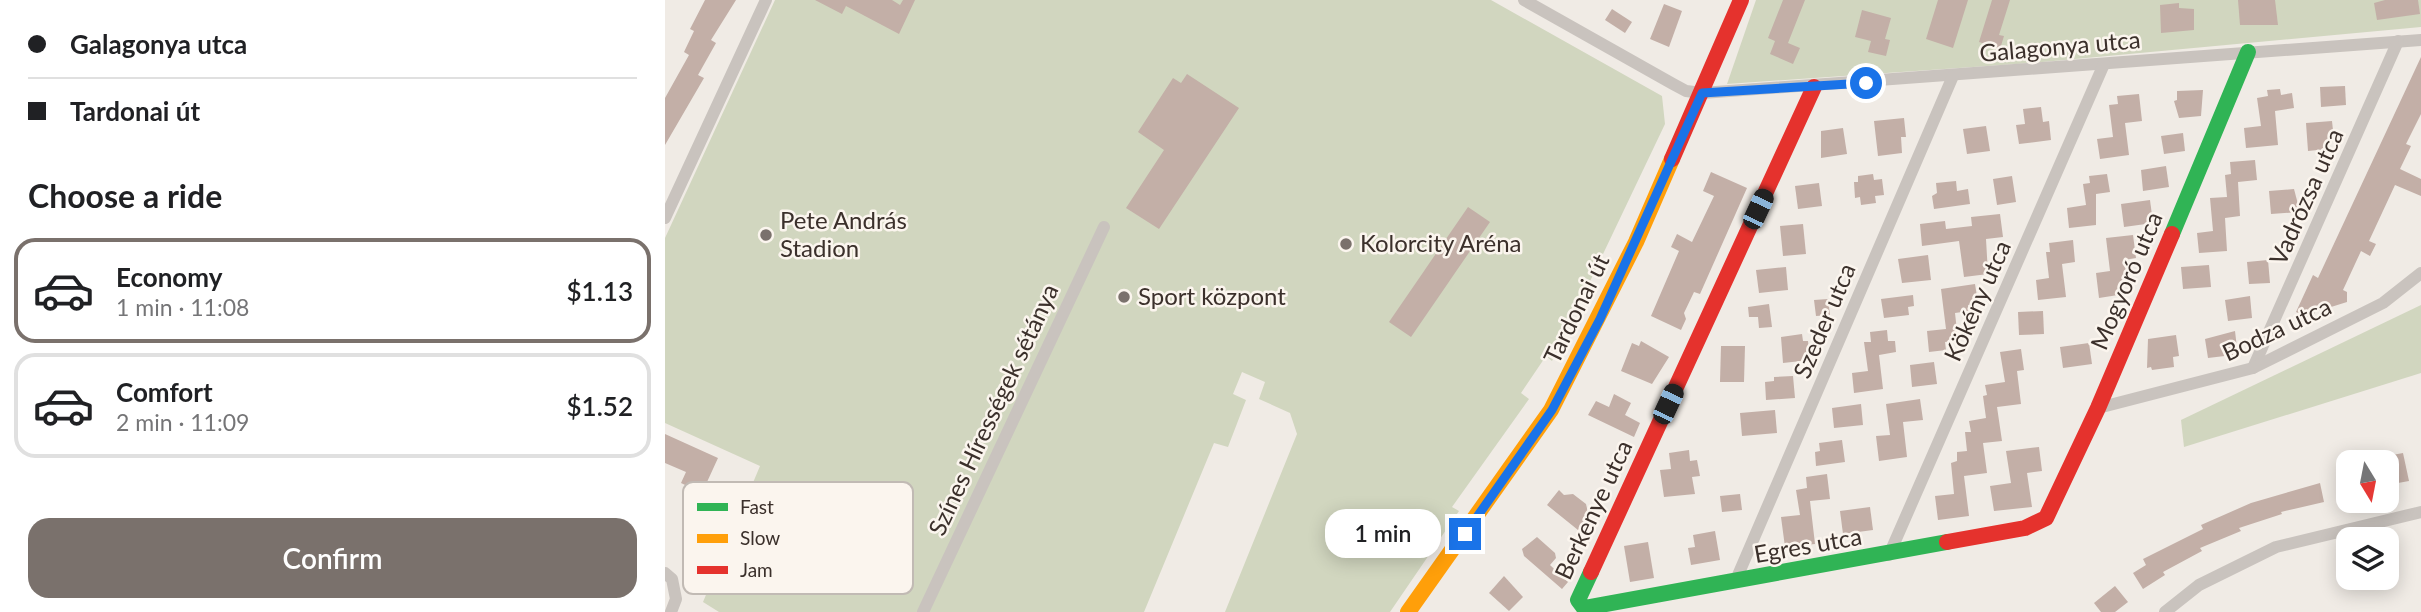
<!DOCTYPE html>
<meta charset="utf-8">
<style>
:root{--surface:#fff;--page:#f6f6f6;--text:#202124;--muted:#757577;--line:#e0e0e0;--accent:#7a716c}
body{margin:0;font-family:Lato,sans-serif;background:var(--page);color:var(--text);height:100vh;display:flex;flex-direction:column;font-size:26px;white-space:nowrap}
*{box-sizing:border-box;margin:0}
p{font-size:23px;color:var(--muted)}
.icon{flex:none;width:38px;height:38px;fill:none;stroke:currentColor;stroke-width:2;stroke-linecap:round;stroke-linejoin:round}
.map{position:relative;flex:1;overflow:hidden}
.sheet{display:flex;flex-direction:column;background:var(--surface);width:665px}
.sheet>*{flex:none}
.hud{display:grid;align-content:center;height:154px;padding:0 28px;background:var(--surface)}
.needle{width:46px;rotate:170deg}
.tools{position:absolute;left:1671px;top:450px;display:grid;gap:14px}
.tools a{display:grid;place-items:center;width:63px;height:63px;border-radius:14px;background:var(--surface);box-shadow:0 4px 18px #0003;font-size:35px}
.end{position:absolute;width:32px;height:32px;margin:-16px;border:9px solid #1a73e8;background:#fff;box-shadow:0 0 0 4px #fff}
.from{border-radius:50%}
.bubble{position:absolute;height:49px;border-radius:21px;background:var(--surface);box-shadow:0 4px 18px #0003;font-size:23px;font-weight:600;line-height:49px;text-align:center}
.car{position:absolute;width:21px;height:42px;margin:-21px -10px;border-radius:9px;box-shadow:0 0 5px 2px #0007;background:linear-gradient(#222 24%,#8ab4d8 0 40%,#222 0 76%,#8ab4d8 0 86%,#222 0)}
.hud b{display:flex;align-items:center;gap:24px;height:66px;font-size:26px}
.hud b+b{border-top:2px solid var(--line)}
.hud i{width:18px;height:18px;background:var(--text)}
ul{padding:0;list-style:none}
li{display:flex;align-items:center;gap:21px;height:105px;margin:0 14px 10px;padding:0 14px;border:4px solid var(--line);border-radius:21px}
li div{flex:1}
li b{display:block;font-size:26px}
li em{font-style:normal;font-weight:600}
li.selected{border-color:var(--accent)}
li>.icon{width:63px;height:63px;stroke-width:1.5}
h2{padding:0 28px;font-size:32px;line-height:84px}
.action{display:flex;gap:14px;margin-top:auto;padding:14px 28px}
.action a{flex:1;height:80px;border-radius:21px;background:var(--accent);color:#fff;font-size:28px;font-weight:600;line-height:80px;text-align:center}
main{display:flex;flex:1;min-height:0}
.map>svg:first-child{display:block}
.green{fill:#d1d6bf}
.building{fill:#c3afa7}
.lines{fill:none;stroke-linecap:round;stroke-linejoin:round}
.street{stroke:#c9c3be;stroke-width:12}
.fast{stroke:#30b455;stroke-width:16}
.slow{stroke:#ff9f0a;stroke-width:16}
.jam{stroke:#e5322d;stroke-width:16}
.route{stroke:#1a73e8;stroke-width:9}
.poi-dot{fill:#7a716c;stroke:#fbf5ee;stroke-width:2.5}
.labels{text-anchor:middle;stroke-width:5;stroke-linejoin:round;paint-order:stroke}
.street-label{font-size:24px;fill:#3b302b;stroke:#fbf5ee}
.poi-label{font-size:24px;fill:#3b302b;stroke:#fbf5ee;text-anchor:start}
.key{fill:#fbf5ee;stroke:#c1bab4;stroke-width:2}
.key-label{font-size:19px;fill:#3b302b}
</style>
<main>
<section class="sheet">
<div class="hud">
<b><i class="from"></i>Galagonya utca</b>
<b><i></i>Tardonai út</b>
</div>
<h2>Choose a ride</h2>
<ul>
<li class="selected"><svg class="icon" aria-label="car" viewBox="0 0 24 24"><path d="M5 17H2v-5l4-1 3-4h7l3 4 3 1v5h-3M9 17h6M6 11h13"/><circle cx="7" cy="17" r="2"/><circle cx="17" cy="17" r="2"/></svg><div><b>Economy</b><p>1 min · 11:08</p></div><em>$1.13</em></li>
<li><svg class="icon" aria-label="car" viewBox="0 0 24 24"><path d="M5 17H2v-5l4-1 3-4h7l3 4 3 1v5h-3M9 17h6M6 11h13"/><circle cx="7" cy="17" r="2"/><circle cx="17" cy="17" r="2"/></svg><div><b>Comfort</b><p>2 min · 11:09</p></div><em>$1.52</em></li>
</ul>
<div class="action"><a>Confirm</a></div>
</section>
<div class="map">
<svg width="1756" height="612" viewBox="0 0 1756 612">
<rect width="100%" height="100%" fill="#f0ebe5"/>
<g class="green">
<polygon points="110,0 826,0 997,96 1000,124 887,361 881,356 856,393 864,399 787,507 794,511 725,612 560,612 632,434 625,413 594,399 600,382 577,372 568,394 581,400 563,447 549,443 479,612 54,612 38,602 95,466 0,423 0,238"/>
<polygon points="1091,0 1756,0 1756,27 1366,63 1062,84"/>
<polygon points="1756,305 1756,373 1519,447 1516,420"/>
</g>
<g class="building">
<polygon points="40,0 71,0 46,40 51,43 33,75 39,78 0,145 0,98 24,55 19,52 29,31 25,29"/>
<polygon points="150,0 227,0 235,5 238,0 250,0 234,34 181,6 177,14"/>
<polygon points="1118,0 1140,0 1123,43 1135,48 1128,64 1105,54 1110,41 1103,38"/>
<polygon points="1273,0 1303,0 1288,48 1261,39"/>
<polygon points="1327,0 1345,0 1334,35 1339,36 1335,49 1314,42"/>
<polygon points="1573,0 1610,0 1613,25 1575,25"/>
<polygon points="1720,0 1753,0 1755,14 1712,20 1709,3"/>
<polygon points="1514,3 1514,8 1529,9 1529,30 1496,33 1495,5"/>
<polygon points="999,4 1017,11 1004,47 985,39"/>
<polygon points="947,9 967,22 960,33 940,20"/>
<polygon points="1197,10 1226,18 1220,39 1225,40 1221,56 1203,52 1206,41 1190,37"/>
<polygon points="1756,57 1756,114 1741,144 1746,146 1735,169 1756,179 1756,196 1730,185 1704,241 1711,244 1705,256 1696,251 1678,290 1682,292 1682,302 1650,312 1647,319 1631,312 1648,275 1653,278"/>
<polygon points="522,74 574,108 494,229 461,208 499,150 473,132 508,78 516,83"/>
<polygon points="1680,86 1681,105 1656,107 1655,87"/>
<polygon points="1615,89 1616,95 1627,93 1629,108 1610,111 1613,145 1581,148 1579,128 1596,126 1592,98 1603,96 1602,90"/>
<polygon points="1538,90 1536,116 1514,118 1509,101 1512,100 1512,91"/>
<polygon points="1474,94 1477,121 1460,123 1464,155 1435,159 1432,139 1448,137 1444,105 1453,104 1452,96"/>
<polygon points="1376,107 1378,122 1384,121 1386,140 1354,144 1351,125 1360,124 1358,109"/>
<polygon points="1239,118 1241,137 1236,137 1237,153 1213,156 1209,121"/>
<polygon points="1667,121 1669,140 1661,141 1662,149 1643,151 1641,123"/>
<polygon points="1321,126 1325,151 1302,154 1298,129"/>
<polygon points="1178,128 1182,154 1156,158 1156,131"/>
<polygon points="1518,133 1520,151 1499,154 1496,136"/>
<polygon points="1590,160 1592,180 1573,182 1575,216 1560,218 1562,251 1534,253 1532,233 1548,231 1545,198 1562,197 1560,175 1566,174 1565,162"/>
<polygon points="1501,166 1504,187 1478,191 1476,170"/>
<polygon points="1046,172 1082,188 1035,294 1029,292 1019,313 1021,319 1016,330 986,316 1014,251 1006,247 1012,234 1027,242 1049,196 1038,191"/>
<polygon points="1208,174 1209,180 1217,179 1219,195 1210,196 1211,203 1196,205 1195,197 1190,198 1189,182 1193,182 1193,176"/>
<polygon points="1442,174 1445,192 1431,194 1431,225 1404,228 1402,208 1421,205 1418,184 1425,183 1424,176"/>
<polygon points="1347,176 1351,202 1332,205 1328,179"/>
<polygon points="1291,181 1292,191 1303,189 1305,204 1269,209 1267,196 1272,193 1271,183"/>
<polygon points="1154,183 1157,206 1133,209 1130,186"/>
<polygon points="1629,189 1635,212 1606,214 1604,191"/>
<polygon points="1485,200 1488,223 1459,227 1456,204"/>
<polygon points="803,207 825,222 746,337 724,322"/>
<polygon points="1335,214 1338,237 1321,239 1323,274 1299,277 1294,241 1257,246 1255,224 1280,221 1281,229 1307,226 1306,217"/>
<polygon points="1138,224 1141,254 1118,256 1115,226"/>
<polygon points="1468,235 1471,258 1459,260 1463,285 1456,285 1453,295 1434,298 1431,273 1445,271 1441,238"/>
<polygon points="1408,240 1410,262 1397,264 1401,297 1373,300 1371,280 1384,278 1381,252 1385,252 1384,243"/>
<polygon points="1263,255 1266,280 1237,283 1233,259"/>
<polygon points="1603,260 1605,283 1584,284 1582,262"/>
<polygon points="1544,265 1546,287 1518,289 1516,267"/>
<polygon points="1121,267 1123,290 1094,293 1091,270"/>
<polygon points="1310,284 1313,303 1303,305 1304,311 1290,313 1293,340 1280,342 1281,350 1264,352 1262,331 1281,329 1276,289"/>
<polygon points="1248,295 1249,306 1243,307 1244,315 1219,318 1216,299"/>
<polygon points="1585,296 1587,318 1563,321 1560,300"/>
<polygon points="1163,299 1165,315 1151,316 1149,300"/>
<polygon points="1104,304 1107,327 1094,328 1093,317 1084,317 1083,307"/>
<polygon points="1378,311 1379,334 1354,335 1353,312"/>
<polygon points="1222,330 1223,341 1230,341 1231,352 1214,355 1218,389 1189,393 1187,373 1203,371 1199,342 1206,342 1205,332"/>
<polygon points="1570,331 1572,348 1567,348 1568,355 1543,358 1540,339"/>
<polygon points="1137,334 1138,341 1143,341 1145,360 1118,363 1116,337"/>
<polygon points="1511,335 1514,356 1508,357 1509,367 1487,370 1486,367 1482,368 1483,339"/>
<polygon points="976,341 1004,357 987,384 956,371 967,343 974,346"/>
<polygon points="1424,343 1427,364 1398,368 1395,347"/>
<polygon points="1056,346 1080,346 1079,382 1055,382"/>
<polygon points="1356,349 1359,370 1352,371 1356,404 1332,407 1337,441 1318,443 1322,473 1299,476 1304,516 1273,520 1270,496 1289,494 1286,463 1292,461 1292,452 1302,451 1300,432 1306,432 1304,421 1321,418 1318,396 1322,395 1320,385 1340,382 1335,352"/>
<polygon points="1269,362 1272,384 1247,387 1245,365"/>
<polygon points="1128,376 1130,398 1101,400 1100,382 1109,381 1109,377"/>
<polygon points="949,394 966,403 960,415 975,423 969,437 923,415 931,401 944,407"/>
<polygon points="1255,399 1258,420 1238,422 1242,457 1214,461 1211,436 1225,435 1221,404"/>
<polygon points="1196,404 1198,425 1169,428 1167,408"/>
<polygon points="1110,410 1112,433 1077,436 1075,413"/>
<polygon points="0,434 53,458 37,493 16,483 21,472 0,463"/>
<polygon points="1177,440 1180,462 1151,466 1150,452 1155,451 1154,443"/>
<polygon points="1374,447 1377,471 1362,473 1367,507 1329,511 1325,486 1346,483 1341,451"/>
<polygon points="1024,450 1025,461 1032,460 1035,476 1027,477 1030,494 999,497 995,470 1006,469 1004,453"/>
<polygon points="1738,453 1744,481 1722,485 1722,456"/>
<polygon points="1162,474 1165,499 1145,501 1150,544 1120,547 1116,517 1135,515 1131,490 1142,488 1141,477"/>
<polygon points="1655,483 1659,502 1616,512 1617,514 1574,528 1576,531 1535,548 1537,551 1498,572 1500,575 1478,589 1468,573 1481,565 1478,559 1538,529 1536,525 1586,503"/>
<polygon points="894,490 899,495 908,494 921,504 924,517 913,530 882,505"/>
<polygon points="1075,494 1077,510 1057,512 1055,496"/>
<polygon points="1205,507 1208,530 1178,534 1175,511"/>
<polygon points="1050,531 1055,560 1026,565 1023,548 1030,547 1028,535"/>
<polygon points="872,537 890,553 891,558 885,565 903,582 897,589 859,556 857,549"/>
<polygon points="983,542 989,578 965,582 959,546"/>
<polygon points="839,576 858,597 844,611 824,593"/>
<polygon points="1450,586 1463,602 1450,612 1436,612 1429,603"/>
</g>
<g class="lines">
<g class="street">
<polyline points="859,0 1008,84 1021,91 1037,93 1756,40"/>
<polyline points="0,218 101,0"/>
<polyline points="1588,368 1733,41"/>
<polyline points="1433,408 1588,368 1718,303 1756,273"/>
<polyline points="1224,555 1439,64"/>
<polyline points="0,573 7,579 11,599 6,612"/>
<polyline points="1070,582 1288,76"/>
<polyline points="258,612 439,227"/>
<polyline points="1500,612 1534,585 1611,547 1756,512"/>
</g>
<g class="fast">
<polyline points="1507,234 1583,52"/>
<polyline points="926,572 913,600 919,608 1282,542"/>
</g>
<polyline class="slow" points="743,612 886,410 971,242 1007,159"/>
<g class="jam">
<polyline points="1007,159 1076,0"/>
<polyline points="1282,542 1360,528 1381,518 1433,408 1507,234"/>
<polyline points="926,572 1149,87"/>
</g>
</g>
<g class="lines">
<polyline class="route" points="800,534 887,410 935,319 1037,93 1201,83"/>
</g>
<g class="poi-dot">
<circle cx="101" cy="235" r="7"/>
<circle cx="681" cy="244" r="7"/>
<circle cx="459" cy="297" r="7"/>
</g>
<g class="labels">
<g class="street-label">
<text transform="translate(1395 47) rotate(-5)" y="8">Galagonya utca</text>
<text transform="translate(1642 197) rotate(-66)" y="8">Vadrózsa utca</text>
<text transform="translate(1462 281) rotate(-67)" y="8">Mogyoró utca</text>
<text transform="translate(1313 301) rotate(-66)" y="8">Kökény utca</text>
<text transform="translate(912 309) rotate(-64)" y="8">Tardonai út</text>
<text transform="translate(1160 321) rotate(-67)" y="8">Szeder utca</text>
<text transform="translate(1612 330) rotate(-25)" y="8">Bodza utca</text>
<text transform="translate(329 410) rotate(-65)" y="8">Színes Hírességek sétánya</text>
<text transform="translate(929 510) rotate(-65)" y="8">Berkenye utca</text>
<text transform="translate(1143 546) rotate(-10)" y="8">Egres utca</text>
</g>
<g class="poi-label">
<text x="115" y="229">Pete András<tspan x="115" dy="28">Stadion</tspan></text>
<text x="695" y="252">Kolorcity Aréna</text>
<text x="473" y="305">Sport központ</text>
</g>
</g>
<rect x="18" y="482" width="230" height="112" rx="10" class="key"/>
<rect x="32" y="503" width="31" height="8" fill="#30b455"/>
<rect x="32" y="534" width="31" height="9" fill="#ff9f0a"/>
<rect x="32" y="566" width="31" height="8" fill="#e5322d"/>
<g class="key-label">
<text x="75" y="514">Fast</text>
<text x="75" y="545">Slow</text>
<text x="75" y="577">Jam</text>
</g>
</svg>
<div class="tools">
<a><svg class="needle" viewBox="-14 -14 28 28"><path d="M0-13l5 13h-10z" fill="#e53935"/><path d="M0 13l5-13h-10z" fill="#757577"/></svg></a>
<a><svg class="icon" aria-label="layers" viewBox="0 0 24 24"><path d="M12 4l9 5-9 5-9-5zM3 14l9 5 9-5"/></svg></a>
</div>
<i class="end from" style="left:1201px;top:83px"></i>
<i class="end" style="left:800px;top:534px"></i>
<div class="bubble" style="left:660px;top:509px;width:116px">1 min</div>
<i class="car" style="left:1093px;top:209px;rotate:25deg"></i>
<i class="car" style="left:1003px;top:404px;rotate:25deg"></i>
</div>
</main>
